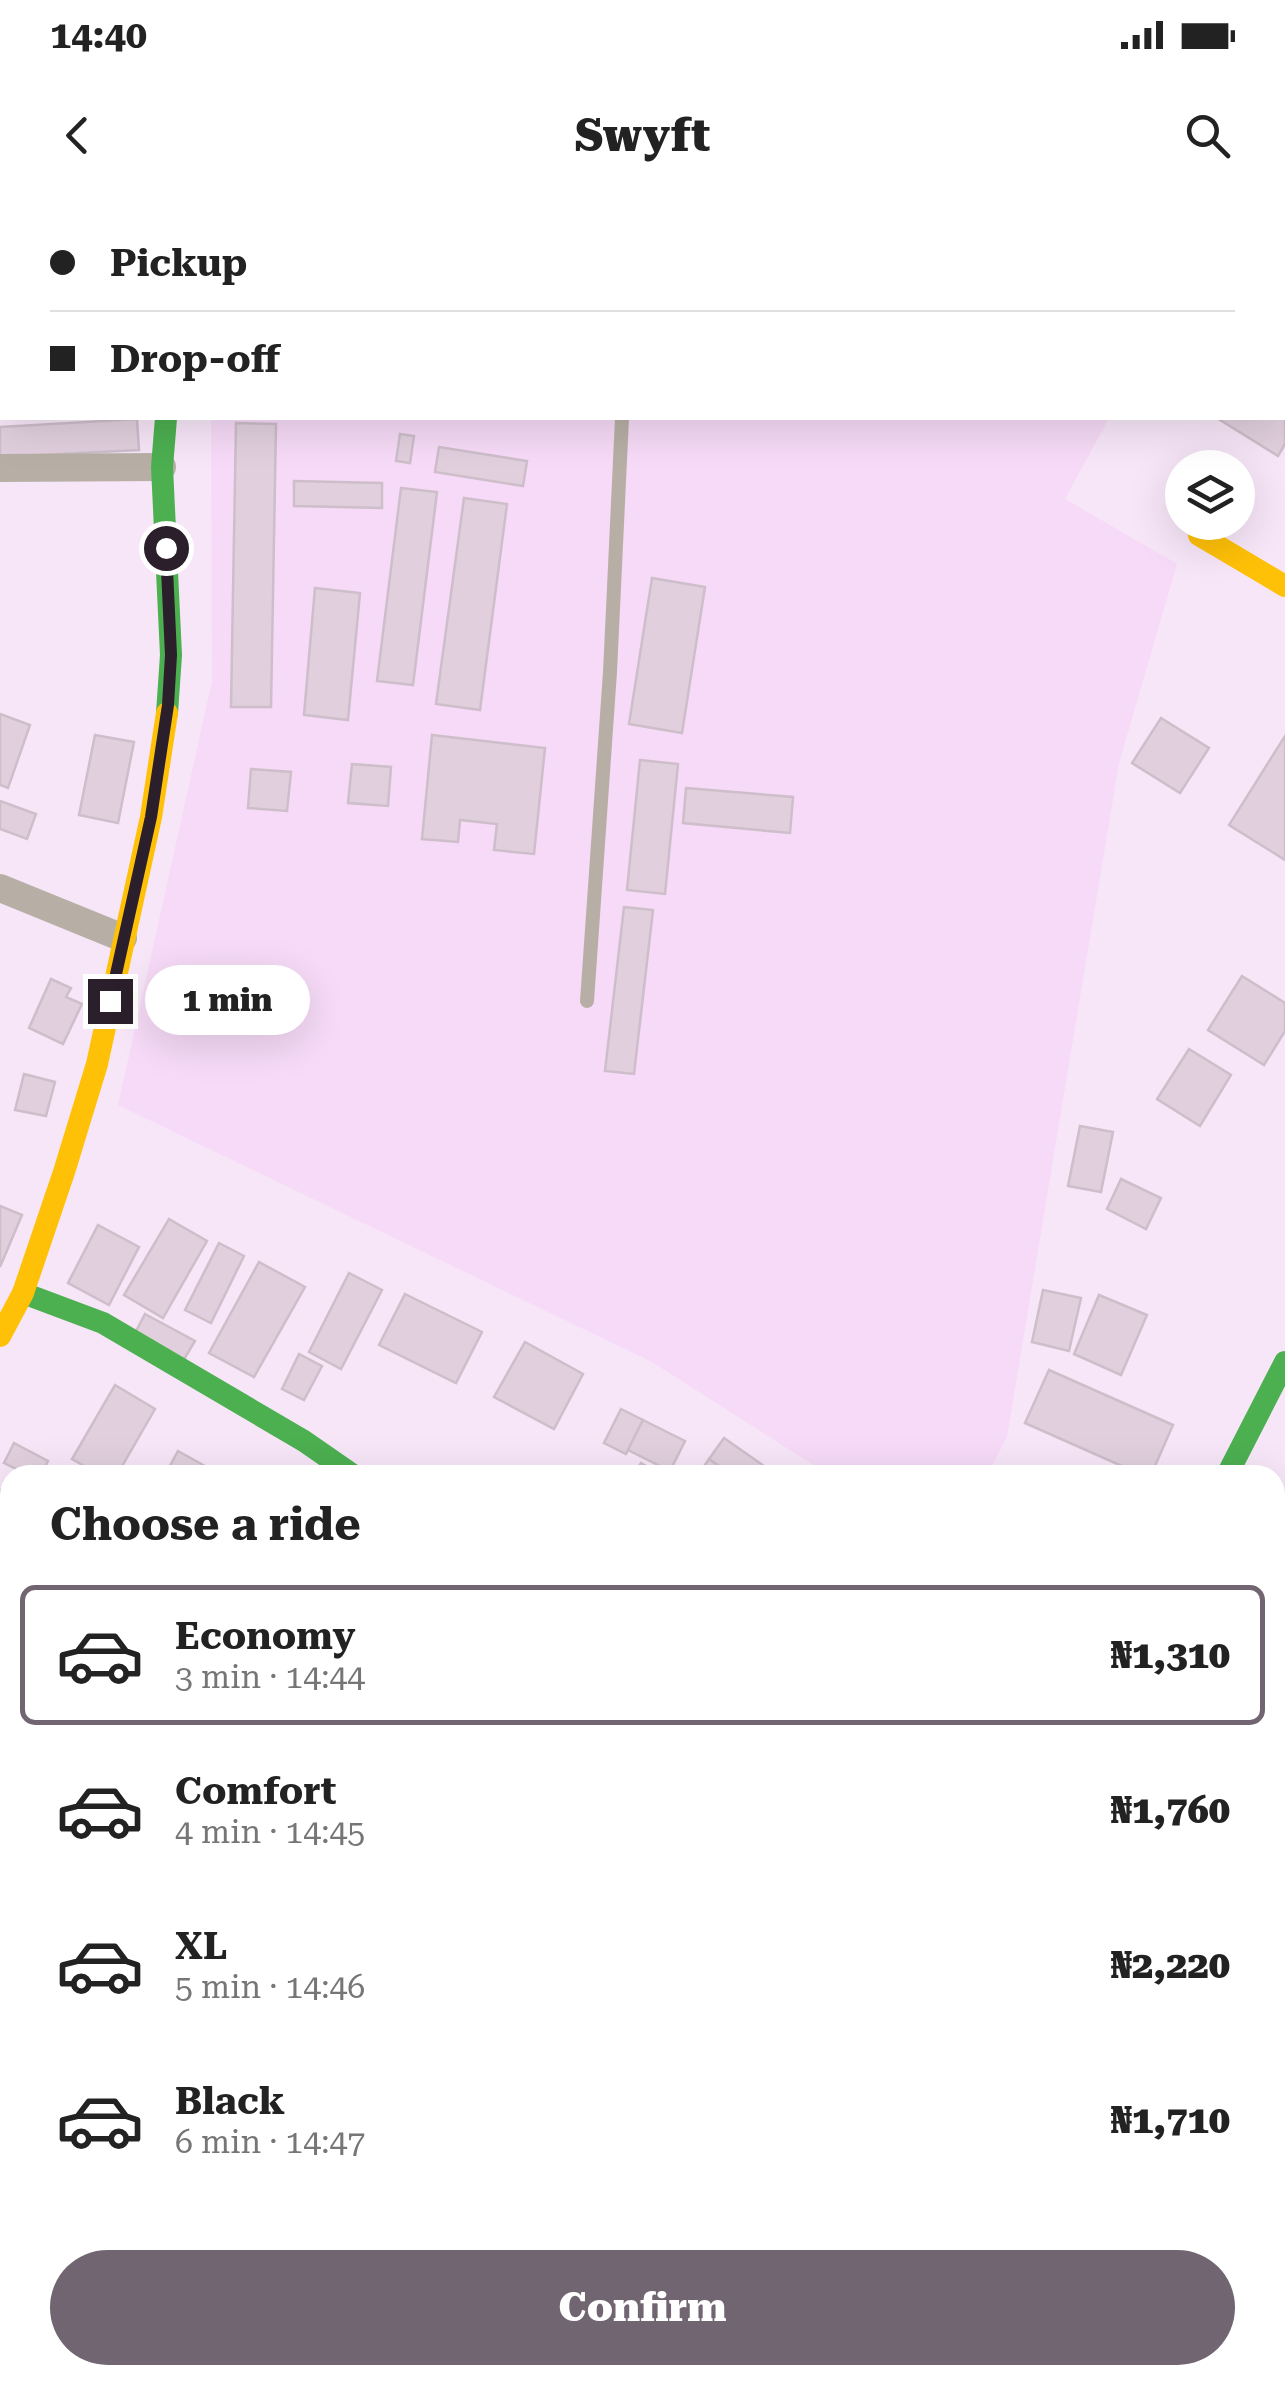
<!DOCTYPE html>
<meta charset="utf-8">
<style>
:root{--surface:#fff;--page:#f6f6f6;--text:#222;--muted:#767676;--line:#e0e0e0;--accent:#726572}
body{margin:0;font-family:"Roboto Serif",serif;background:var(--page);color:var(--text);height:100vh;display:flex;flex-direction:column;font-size:38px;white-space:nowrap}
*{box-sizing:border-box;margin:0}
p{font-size:32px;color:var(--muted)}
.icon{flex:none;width:55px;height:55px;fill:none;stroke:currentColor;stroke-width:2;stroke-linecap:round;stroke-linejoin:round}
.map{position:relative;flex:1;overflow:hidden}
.side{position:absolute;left:0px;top:1265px;width:1285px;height:920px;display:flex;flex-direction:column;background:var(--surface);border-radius:30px 30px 0 0;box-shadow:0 10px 40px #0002}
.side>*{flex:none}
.top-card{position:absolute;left:0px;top:0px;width:1285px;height:220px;box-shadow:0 10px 40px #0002;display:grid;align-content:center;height:220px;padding:0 50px;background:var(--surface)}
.controls{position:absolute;left:1165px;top:250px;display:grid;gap:20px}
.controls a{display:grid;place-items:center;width:90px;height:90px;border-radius:50%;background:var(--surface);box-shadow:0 10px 40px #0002;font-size:50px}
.end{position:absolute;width:45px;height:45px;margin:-22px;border:12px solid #2a1f2a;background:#fff;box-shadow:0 0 0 5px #fff}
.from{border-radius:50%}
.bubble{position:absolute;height:70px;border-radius:35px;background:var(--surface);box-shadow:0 10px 40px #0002;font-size:32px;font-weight:800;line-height:70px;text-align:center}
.top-card b{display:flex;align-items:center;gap:35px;height:95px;font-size:38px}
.top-card b+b{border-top:2px solid var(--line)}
.top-card i{width:25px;height:25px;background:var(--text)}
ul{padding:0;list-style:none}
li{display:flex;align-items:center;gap:30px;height:140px;margin:0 20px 15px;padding:0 30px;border:5px solid transparent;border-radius:15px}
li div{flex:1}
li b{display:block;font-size:38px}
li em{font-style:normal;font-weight:800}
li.active{border-color:var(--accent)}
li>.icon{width:90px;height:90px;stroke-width:1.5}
h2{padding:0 50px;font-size:45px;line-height:120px}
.cta{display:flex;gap:20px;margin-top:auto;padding:20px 50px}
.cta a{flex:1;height:115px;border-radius:60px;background:var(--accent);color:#fff;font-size:40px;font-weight:800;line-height:115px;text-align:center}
.status{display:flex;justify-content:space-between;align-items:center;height:70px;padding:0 50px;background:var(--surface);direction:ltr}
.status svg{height:28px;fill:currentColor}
header{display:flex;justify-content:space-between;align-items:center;height:130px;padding:0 50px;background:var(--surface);font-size:45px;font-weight:800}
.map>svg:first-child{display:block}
.built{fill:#f6daf7}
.building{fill:#e1cfdd;stroke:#cdbeca;stroke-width:2.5}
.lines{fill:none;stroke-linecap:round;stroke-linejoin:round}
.lane{stroke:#b7afa5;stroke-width:14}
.street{stroke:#b7afa5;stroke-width:28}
.fast{stroke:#4caf50;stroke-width:22}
.slow{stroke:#ffc107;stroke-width:22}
.route{stroke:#2a1f2a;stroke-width:12}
</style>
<div class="status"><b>14:40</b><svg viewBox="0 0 49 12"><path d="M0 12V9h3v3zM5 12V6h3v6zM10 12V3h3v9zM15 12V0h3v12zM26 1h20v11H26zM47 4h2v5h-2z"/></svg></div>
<header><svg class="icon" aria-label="back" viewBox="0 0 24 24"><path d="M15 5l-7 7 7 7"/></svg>Swyft<svg class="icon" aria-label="search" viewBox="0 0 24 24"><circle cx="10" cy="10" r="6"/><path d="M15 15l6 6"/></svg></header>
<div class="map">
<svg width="1285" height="2185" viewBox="0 0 1285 2185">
<rect width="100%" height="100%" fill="#f7e6f8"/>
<g class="built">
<polygon points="215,0 1226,0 1225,2 215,2"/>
<polygon points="211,218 1109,218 1065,299 1177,364 1119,563 1007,1237 987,1275 829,1275 652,1162 118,905 212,481"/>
</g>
<g class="building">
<rect x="6" y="0" width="93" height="2"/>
<polygon points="1282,197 1285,199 1285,244 1278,256 1217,218 1282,218"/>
<polygon points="137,219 139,250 0,257 0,227"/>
<polygon points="236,223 276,224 271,507 231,507"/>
<polygon points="400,234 414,236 410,263 396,261"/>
<polygon points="439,247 527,261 523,286 435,272"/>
<polygon points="294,281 382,283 382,308 294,306"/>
<polygon points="401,288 437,292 413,485 377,481"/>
<polygon points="464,298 507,304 480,510 436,504"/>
<polygon points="652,378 705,387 682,533 629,524"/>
<polygon points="315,388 360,393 348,520 304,515"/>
<polygon points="0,514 30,525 8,588 0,585"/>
<polygon points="1161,518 1209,548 1180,593 1132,563"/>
<polygon points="95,535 134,542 118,623 79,615"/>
<polygon points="432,535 545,548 534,654 494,650 497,624 460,620 458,642 422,639"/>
<polygon points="1285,536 1285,660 1229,625"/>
<polygon points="640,560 678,564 665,694 627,690"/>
<polygon points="352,564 391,567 388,606 348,603"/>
<polygon points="251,569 291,572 287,611 248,608"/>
<polygon points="686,588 793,597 790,633 683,623"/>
<polygon points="0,601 36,614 27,639 0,629"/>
<polygon points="624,707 653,710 634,874 605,871"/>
<polygon points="1242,776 1285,803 1285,831 1264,865 1208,830"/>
<polygon points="51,779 71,788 66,797 82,804 63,844 29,828"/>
<polygon points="1189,849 1231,875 1200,926 1157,899"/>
<polygon points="24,874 55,882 46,916 15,910"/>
<polygon points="1080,926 1113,932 1101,992 1068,986"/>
<polygon points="1121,979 1161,998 1146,1029 1107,1009"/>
<polygon points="0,1006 22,1015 0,1067"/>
<polygon points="169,1019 207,1041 163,1118 124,1095"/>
<polygon points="98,1025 139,1047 109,1105 68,1083"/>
<polygon points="219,1043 244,1056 211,1123 185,1110"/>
<polygon points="259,1062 305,1087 254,1177 209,1153"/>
<polygon points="349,1073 382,1090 341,1169 309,1152"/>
<polygon points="1043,1090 1081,1098 1069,1151 1032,1142"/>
<polygon points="405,1094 482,1132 456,1183 379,1145"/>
<polygon points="1099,1095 1147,1115 1121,1175 1074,1154"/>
<polygon points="145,1114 195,1141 183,1161 134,1135"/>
<polygon points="525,1142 583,1174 554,1229 494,1197"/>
<polygon points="299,1154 322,1166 304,1200 282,1189"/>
<polygon points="1049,1170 1173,1225 1151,1275 1142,1275 1025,1223"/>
<polygon points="115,1185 155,1209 117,1275 100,1275 72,1259"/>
<polygon points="621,1209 643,1220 626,1254 604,1243"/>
<polygon points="643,1220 685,1241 670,1271 628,1250"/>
<polygon points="724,1238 771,1271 768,1275 731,1275 709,1259"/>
<polygon points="14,1243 48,1261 41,1275 28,1275 4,1263"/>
<polygon points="178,1251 221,1275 165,1275"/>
<polygon points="709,1259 731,1275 698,1275"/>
<polygon points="641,1263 662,1275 634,1275"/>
<polygon points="10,1280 10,1341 0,1335 0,1291"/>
<polygon points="1275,1312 1285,1318 1285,1368 1275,1362"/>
<polygon points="1275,1382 1285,1388 1285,1455 1275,1449"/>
<polygon points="1285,1711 1285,1764 1275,1759 1275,1730"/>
<polygon points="1275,1770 1285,1775 1285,1825 1275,1820"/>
<polygon points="1285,1921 1285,1957 1275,1952 1275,1942"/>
<polygon points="0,1926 10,1931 10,2020 0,2015"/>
<polygon points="10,2120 10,2153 0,2147 0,2137"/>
<polygon points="48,2175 92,2175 86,2185 42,2185"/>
<polygon points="122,2175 130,2175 146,2185 115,2185"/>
<polygon points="494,2175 581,2175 583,2176 579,2185 489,2185"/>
<polygon points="950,2175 1002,2175 997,2185 945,2185"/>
</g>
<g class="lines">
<g class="lane">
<polyline points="639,2 639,0"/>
<polyline points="0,207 2,207"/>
<polyline points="587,801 610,472 622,218"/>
</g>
<g class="street">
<polyline points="179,2 179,0"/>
<polyline points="0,268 162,267"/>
<polyline points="0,688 123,738"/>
<polyline points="1275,1463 1285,1469"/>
<polyline points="0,1540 10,1548"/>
<polyline points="1275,1982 1285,1987"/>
<polyline points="0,2056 10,2063"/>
<polyline points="1275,2121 1285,2102"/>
<polyline points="195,2175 213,2185"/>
<polyline points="742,2185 749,2175"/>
<polyline points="1241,2185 1247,2175"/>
</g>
<g class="fast">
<polyline points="166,218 162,267 171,455 167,513"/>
<polyline points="23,1093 103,1123 304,1241 353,1275"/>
<polyline points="1227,1275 1285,1162"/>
</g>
<g class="slow">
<polyline points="1199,335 1285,386"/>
<polyline points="0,1136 23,1093 64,972 97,864 151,617 167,513"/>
</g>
</g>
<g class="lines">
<polyline class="route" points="110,801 151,617 168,505 171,455 166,348"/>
</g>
</svg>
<div class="controls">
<a><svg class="icon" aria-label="layers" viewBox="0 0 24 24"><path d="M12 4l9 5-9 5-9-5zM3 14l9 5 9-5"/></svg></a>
</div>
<i class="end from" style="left:166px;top:348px"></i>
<i class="end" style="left:110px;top:801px"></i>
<div class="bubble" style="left:145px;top:765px;width:165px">1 min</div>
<div class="top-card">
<b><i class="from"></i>Pickup</b>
<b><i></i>Drop-off</b>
</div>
<section class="side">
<h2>Choose a ride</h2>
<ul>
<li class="active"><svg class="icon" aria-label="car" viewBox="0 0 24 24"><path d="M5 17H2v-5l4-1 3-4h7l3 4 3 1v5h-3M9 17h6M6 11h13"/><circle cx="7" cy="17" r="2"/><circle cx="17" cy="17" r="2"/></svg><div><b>Economy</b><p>3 min · 14:44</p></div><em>₦1,310</em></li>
<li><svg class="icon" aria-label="car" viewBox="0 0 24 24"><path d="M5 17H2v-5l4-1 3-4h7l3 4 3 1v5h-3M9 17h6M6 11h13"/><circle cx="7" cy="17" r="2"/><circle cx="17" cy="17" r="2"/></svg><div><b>Comfort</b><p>4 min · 14:45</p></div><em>₦1,760</em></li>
<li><svg class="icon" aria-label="car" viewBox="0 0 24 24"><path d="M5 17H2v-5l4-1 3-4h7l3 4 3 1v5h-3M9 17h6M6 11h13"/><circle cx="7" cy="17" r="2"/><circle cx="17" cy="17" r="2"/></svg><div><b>XL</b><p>5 min · 14:46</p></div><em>₦2,220</em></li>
<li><svg class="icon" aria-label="car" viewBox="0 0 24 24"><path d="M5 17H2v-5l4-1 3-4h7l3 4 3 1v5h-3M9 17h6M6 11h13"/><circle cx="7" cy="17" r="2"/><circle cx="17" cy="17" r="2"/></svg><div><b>Black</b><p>6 min · 14:47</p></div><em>₦1,710</em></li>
</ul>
<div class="cta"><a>Confirm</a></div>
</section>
</div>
